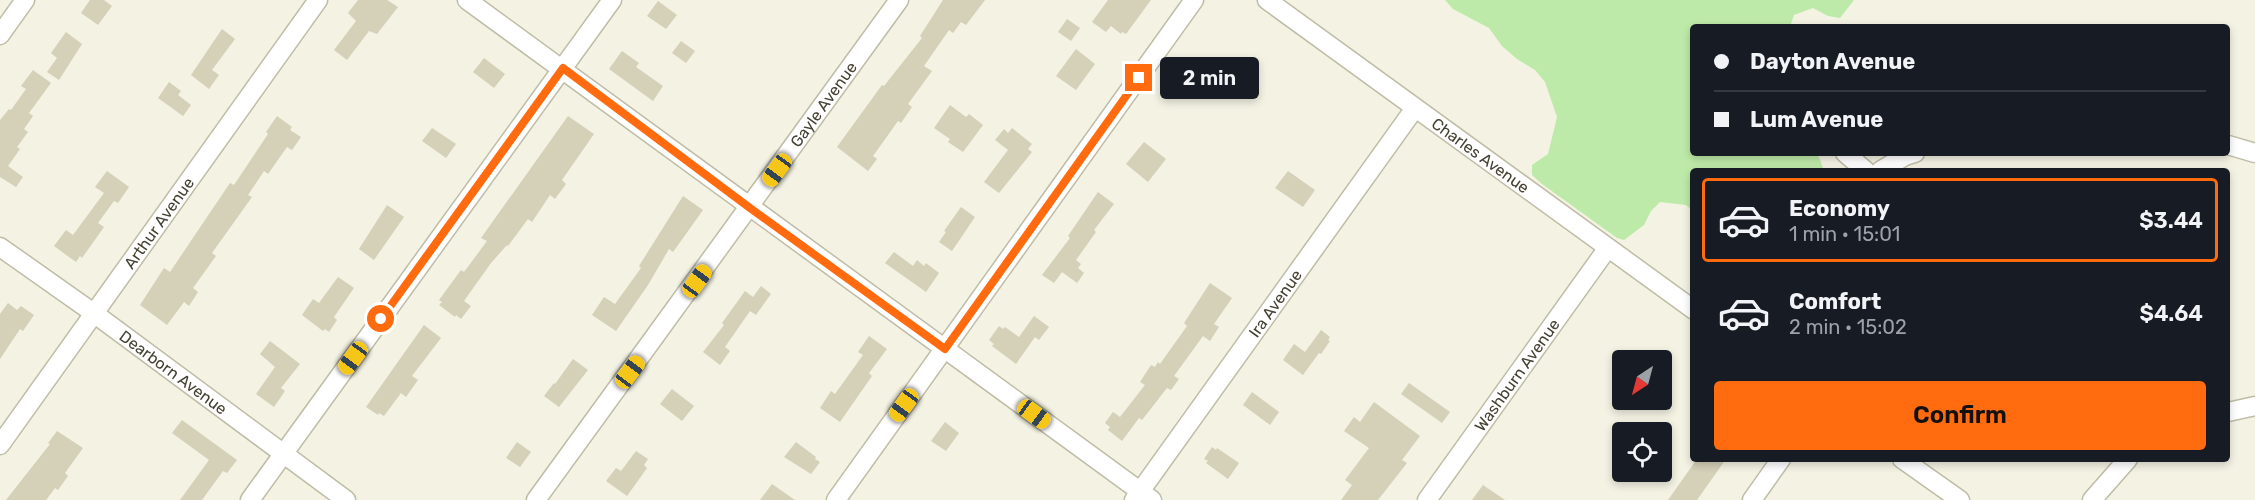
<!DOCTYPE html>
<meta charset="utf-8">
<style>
:root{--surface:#171b24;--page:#20242c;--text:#f1f3f6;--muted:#9ea1a6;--line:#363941;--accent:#ff6b0e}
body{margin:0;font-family:Rubik,sans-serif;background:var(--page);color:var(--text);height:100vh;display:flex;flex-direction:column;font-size:22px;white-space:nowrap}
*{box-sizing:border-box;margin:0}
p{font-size:20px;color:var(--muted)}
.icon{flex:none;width:33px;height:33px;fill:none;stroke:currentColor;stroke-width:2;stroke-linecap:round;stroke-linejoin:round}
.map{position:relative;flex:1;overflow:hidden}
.panel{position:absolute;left:1690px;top:168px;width:540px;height:294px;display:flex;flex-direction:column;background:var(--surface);border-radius:6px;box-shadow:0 3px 9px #0003}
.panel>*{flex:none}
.banner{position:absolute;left:1690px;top:24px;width:540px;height:132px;border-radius:6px;box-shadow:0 3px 9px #0003;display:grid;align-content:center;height:132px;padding:0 24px;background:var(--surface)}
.needle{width:39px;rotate:216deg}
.fabs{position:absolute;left:1612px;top:350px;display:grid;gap:12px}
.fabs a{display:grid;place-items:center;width:60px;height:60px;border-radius:6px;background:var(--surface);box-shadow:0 3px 9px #0003;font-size:30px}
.end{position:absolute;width:27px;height:27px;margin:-14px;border:8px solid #ff6b0e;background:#fff;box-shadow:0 0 0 3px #fff}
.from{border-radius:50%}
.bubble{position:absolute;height:42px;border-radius:6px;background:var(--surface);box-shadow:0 3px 9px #0003;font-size:20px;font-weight:600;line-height:42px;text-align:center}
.car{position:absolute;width:18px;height:36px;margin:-18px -9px;border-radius:8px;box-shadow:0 0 4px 2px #0007;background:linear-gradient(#f5c518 24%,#345 0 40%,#f5c518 0 76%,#345 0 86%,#f5c518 0)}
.banner b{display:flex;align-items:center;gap:21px;height:57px;font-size:22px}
.banner b+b{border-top:2px solid var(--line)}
.banner i{width:15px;height:15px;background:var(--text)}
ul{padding:10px 0 0;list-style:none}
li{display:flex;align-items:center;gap:18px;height:84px;margin:0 12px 9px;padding:0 12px;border:3px solid transparent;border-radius:6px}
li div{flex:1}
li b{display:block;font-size:22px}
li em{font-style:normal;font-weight:600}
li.selected{border-color:var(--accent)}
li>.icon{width:54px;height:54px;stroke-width:1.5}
.action{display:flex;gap:12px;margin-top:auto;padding:12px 24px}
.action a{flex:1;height:69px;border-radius:6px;background:var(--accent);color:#111;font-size:24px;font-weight:600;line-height:69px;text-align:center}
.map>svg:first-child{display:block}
.green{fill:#beeaa9}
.building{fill:#d5d0b8}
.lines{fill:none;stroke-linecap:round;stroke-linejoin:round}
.minor-casing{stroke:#bfbca6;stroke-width:21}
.minor{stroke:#fff;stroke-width:18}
.route{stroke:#ff6b0e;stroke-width:8}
.labels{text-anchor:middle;stroke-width:6;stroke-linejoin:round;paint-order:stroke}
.street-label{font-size:16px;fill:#454233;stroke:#fff}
</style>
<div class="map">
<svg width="2255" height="500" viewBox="0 0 2255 500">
<rect width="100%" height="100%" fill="#f3f2e3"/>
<polygon class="green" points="1445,0 1854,0 1840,18 1828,16 1813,8 1794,15 1790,27 1694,27 1694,153 1814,153 1819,157 1824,171 1694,171 1693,211 1686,205 1660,202 1651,211 1644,225 1624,240 1617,238 1542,184 1532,175 1532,165 1548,154 1557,117 1545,82 1535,70 1517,59 1502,46 1489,28 1453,9"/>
<g class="building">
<polygon points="90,0 104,0 112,6 98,25 81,13"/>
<polygon points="358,0 387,0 398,7 377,34 369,31 347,60 334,50 356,21 348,13"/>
<polygon points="943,0 985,0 966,25 961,22 953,33 949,30 924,66 932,71 908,104 912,107 901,123 898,121 873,156 877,159 868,171 837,147 882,85 884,86 922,38 920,36"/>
<polygon points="1108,0 1151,0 1126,34 1122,32 1121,34 1111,26 1106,32 1092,22"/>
<polygon points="658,1 677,15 666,29 647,16"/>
<polygon points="1067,19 1080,28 1071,41 1058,32"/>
<polygon points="222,29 235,39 212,70 219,75 209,89 191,75"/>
<polygon points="66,32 82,44 59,80 47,72 57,58 51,53"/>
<polygon points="681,41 695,51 686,63 672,53"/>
<polygon points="1076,49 1095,64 1076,90 1056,76"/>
<polygon points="622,51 639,63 636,67 663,86 653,101 609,69"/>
<polygon points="484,58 505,74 494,88 473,72"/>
<polygon points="33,70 51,83 29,113 33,116 24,129 28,132 17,147 20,149 8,166 23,177 16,187 0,177 0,120 9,109 11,110 26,89 21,86"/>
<polygon points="1200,71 1222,84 1211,99 1191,85"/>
<polygon points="169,82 181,91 178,95 191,105 183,116 158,98"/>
<polygon points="950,105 966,117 969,114 983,125 963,152 948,142 950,139 934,128"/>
<polygon points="277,116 292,127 290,130 301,137 292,150 287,147 268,174 264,171 248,195 252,197 212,253 216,256 193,288 198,292 189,306 184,302 167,325 140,305 164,268 170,272 230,183 234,185 268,134 266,132"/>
<polygon points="568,116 594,134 562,180 566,184 555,199 550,195 532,222 528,219 508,246 507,245 491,263 464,301 471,306 461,319 456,315 455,317 439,305 442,302 439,300 461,270 464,272 487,241 481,238"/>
<polygon points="432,128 456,144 446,158 422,141"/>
<polygon points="1012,128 1032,144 1028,149 1032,152 999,193 984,182 1008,150 995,140 1004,129 1008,133"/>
<polygon points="1144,142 1166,159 1148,182 1126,164"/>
<polygon points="107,171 129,187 118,203 114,201 98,223 104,227 82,258 80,256 76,262 54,246 66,230 73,235 104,193 95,187"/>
<polygon points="1288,171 1315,190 1303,207 1275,188"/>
<polygon points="1098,192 1114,204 1094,230 1096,232 1076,260 1081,264 1078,268 1084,273 1077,283 1062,272 1054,283 1042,275 1070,238 1068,236"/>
<polygon points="683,196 703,210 673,252 669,249 648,285 616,331 592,315 604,297 615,304 641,268 639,266"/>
<polygon points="387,205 404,217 374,260 359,249"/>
<polygon points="961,207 975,217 952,251 939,242 946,232 944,231"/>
<polygon points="894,252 913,266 917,260 924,266 926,263 939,273 926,292 885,263"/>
<polygon points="338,277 354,288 334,317 337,320 329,332 325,329 323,331 302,315 313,299 319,303"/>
<polygon points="1210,283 1232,298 1214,324 1219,327 1210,341 1203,336 1174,376 1179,379 1171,390 1167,388 1142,420 1139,418 1122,441 1108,430 1110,427 1105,423 1113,412 1120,417 1145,385 1140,382 1151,365 1155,367 1158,362 1160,364 1187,326 1184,323"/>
<polygon points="761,286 771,294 756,315 750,311 725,347 730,351 720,365 703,352 724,325 722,323 745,291 753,297"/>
<polygon points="8,303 17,310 21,306 34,315 23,331 20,329 0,359 0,314"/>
<polygon points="1034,316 1049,327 1039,340 1035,337 1016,364 992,346 994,344 989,340 999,326 1003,329 1005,327 1019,337"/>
<polygon points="424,325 441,338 412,376 418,380 406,397 401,393 384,416 379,413 378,415 366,407"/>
<polygon points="1321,330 1330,337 1328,340 1330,341 1321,354 1319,353 1303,375 1283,360 1294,344 1305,352"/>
<polygon points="869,336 887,349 869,373 872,376 840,422 820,408 831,391 835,394 863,355 858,352"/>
<polygon points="270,341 300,364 281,388 285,391 274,407 256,394 275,367 260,354"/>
<polygon points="573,359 588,370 559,407 544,396 554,383 555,384"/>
<polygon points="1409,383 1450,412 1442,423 1401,394"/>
<polygon points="672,389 694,406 682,421 660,404"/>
<polygon points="1252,392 1279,412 1270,425 1243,405"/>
<polygon points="1374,402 1420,436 1402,460 1407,463 1378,500 1341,500 1352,485 1345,480 1369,448 1344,431 1354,417 1360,422"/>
<polygon points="182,420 237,460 227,473 223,471 202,500 180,500 209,460 172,433"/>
<polygon points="945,422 959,433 946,451 931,441"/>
<polygon points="57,431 83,448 65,473 68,476 58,490 55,488 46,500 6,500 50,444 48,443"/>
<polygon points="517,442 531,452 520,467 506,458"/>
<polygon points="796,442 816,457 815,459 820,462 811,474 784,457"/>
<polygon points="1212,447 1216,450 1217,448 1239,463 1228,479 1206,463 1208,461 1204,459"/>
<polygon points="636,451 648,459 644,465 647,468 627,496 606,481 616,468 621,471"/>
<polygon points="1697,459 1726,459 1697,500 1668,500"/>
<polygon points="772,484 795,500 760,500"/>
<polygon points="1483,485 1505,500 1472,500"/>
</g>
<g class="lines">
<g class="minor-casing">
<g id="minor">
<polyline points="467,0 1152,500"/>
<path id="s1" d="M1267,0L1694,310"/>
<polyline points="0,35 25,0"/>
<polyline points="2228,145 2255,153"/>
<polyline points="1845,153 1866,171"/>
<polyline points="1880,171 1905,156 1915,153"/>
<path id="s2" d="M0,247L95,314L346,500"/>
<polyline points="2228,412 2255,406"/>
<path id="s3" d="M0,445L318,0"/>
<polyline points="1902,459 1960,500"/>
<polyline points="250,500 612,0"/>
<path id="s4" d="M536,500L899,0"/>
<polyline points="836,500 1194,0"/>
<path id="s5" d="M1134,500L1415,108"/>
<path id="s6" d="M1427,500L1607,249"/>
<polyline points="1752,500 1781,459"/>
<polyline points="2092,500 2128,459"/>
</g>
</g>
<use href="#minor" class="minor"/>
</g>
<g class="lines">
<polyline class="route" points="381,319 563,68 750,208 945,349 1139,78"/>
</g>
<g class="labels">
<g class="street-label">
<text dy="6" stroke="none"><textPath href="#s4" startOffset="489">Gayle Avenue</textPath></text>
<text dy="6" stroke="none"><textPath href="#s1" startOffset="264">Charles Avenue</textPath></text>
<text dy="6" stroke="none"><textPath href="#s3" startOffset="273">Arthur Avenue</textPath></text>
<text dy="6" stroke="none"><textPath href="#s5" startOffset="242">Ira Avenue</textPath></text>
<text dy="6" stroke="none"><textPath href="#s2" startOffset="214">Dearborn Avenue</textPath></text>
<text dy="6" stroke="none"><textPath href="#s6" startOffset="154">Washburn Avenue</textPath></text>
</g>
</g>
</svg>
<div class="fabs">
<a><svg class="needle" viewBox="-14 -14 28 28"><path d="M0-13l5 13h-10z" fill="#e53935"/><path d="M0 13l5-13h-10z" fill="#9ea1a6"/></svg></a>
<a><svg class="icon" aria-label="locate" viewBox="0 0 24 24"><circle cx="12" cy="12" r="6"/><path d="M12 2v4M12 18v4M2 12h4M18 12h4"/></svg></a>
</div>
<i class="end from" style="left:381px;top:319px"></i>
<i class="end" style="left:1139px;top:78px"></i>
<div class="bubble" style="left:1160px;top:57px;width:99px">2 min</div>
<i class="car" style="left:777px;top:170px;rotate:216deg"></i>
<i class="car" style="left:697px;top:281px;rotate:36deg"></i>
<i class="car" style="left:353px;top:358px;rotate:216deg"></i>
<i class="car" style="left:630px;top:372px;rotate:37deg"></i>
<i class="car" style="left:904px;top:405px;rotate:216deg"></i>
<i class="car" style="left:1034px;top:414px;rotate:126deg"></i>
<div class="banner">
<b><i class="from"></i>Dayton Avenue</b>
<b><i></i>Lum Avenue</b>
</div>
<section class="panel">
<ul>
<li class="selected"><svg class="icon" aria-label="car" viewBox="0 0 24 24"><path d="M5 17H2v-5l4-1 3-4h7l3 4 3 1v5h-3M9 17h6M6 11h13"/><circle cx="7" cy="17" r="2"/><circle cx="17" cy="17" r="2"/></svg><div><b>Economy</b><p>1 min · 15:01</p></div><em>$3.44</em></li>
<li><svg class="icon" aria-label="car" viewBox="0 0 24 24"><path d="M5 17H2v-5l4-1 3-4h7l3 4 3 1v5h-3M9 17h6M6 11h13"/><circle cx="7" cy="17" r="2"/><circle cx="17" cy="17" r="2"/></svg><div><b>Comfort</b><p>2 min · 15:02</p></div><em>$4.64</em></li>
</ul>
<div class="action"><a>Confirm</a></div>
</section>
</div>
